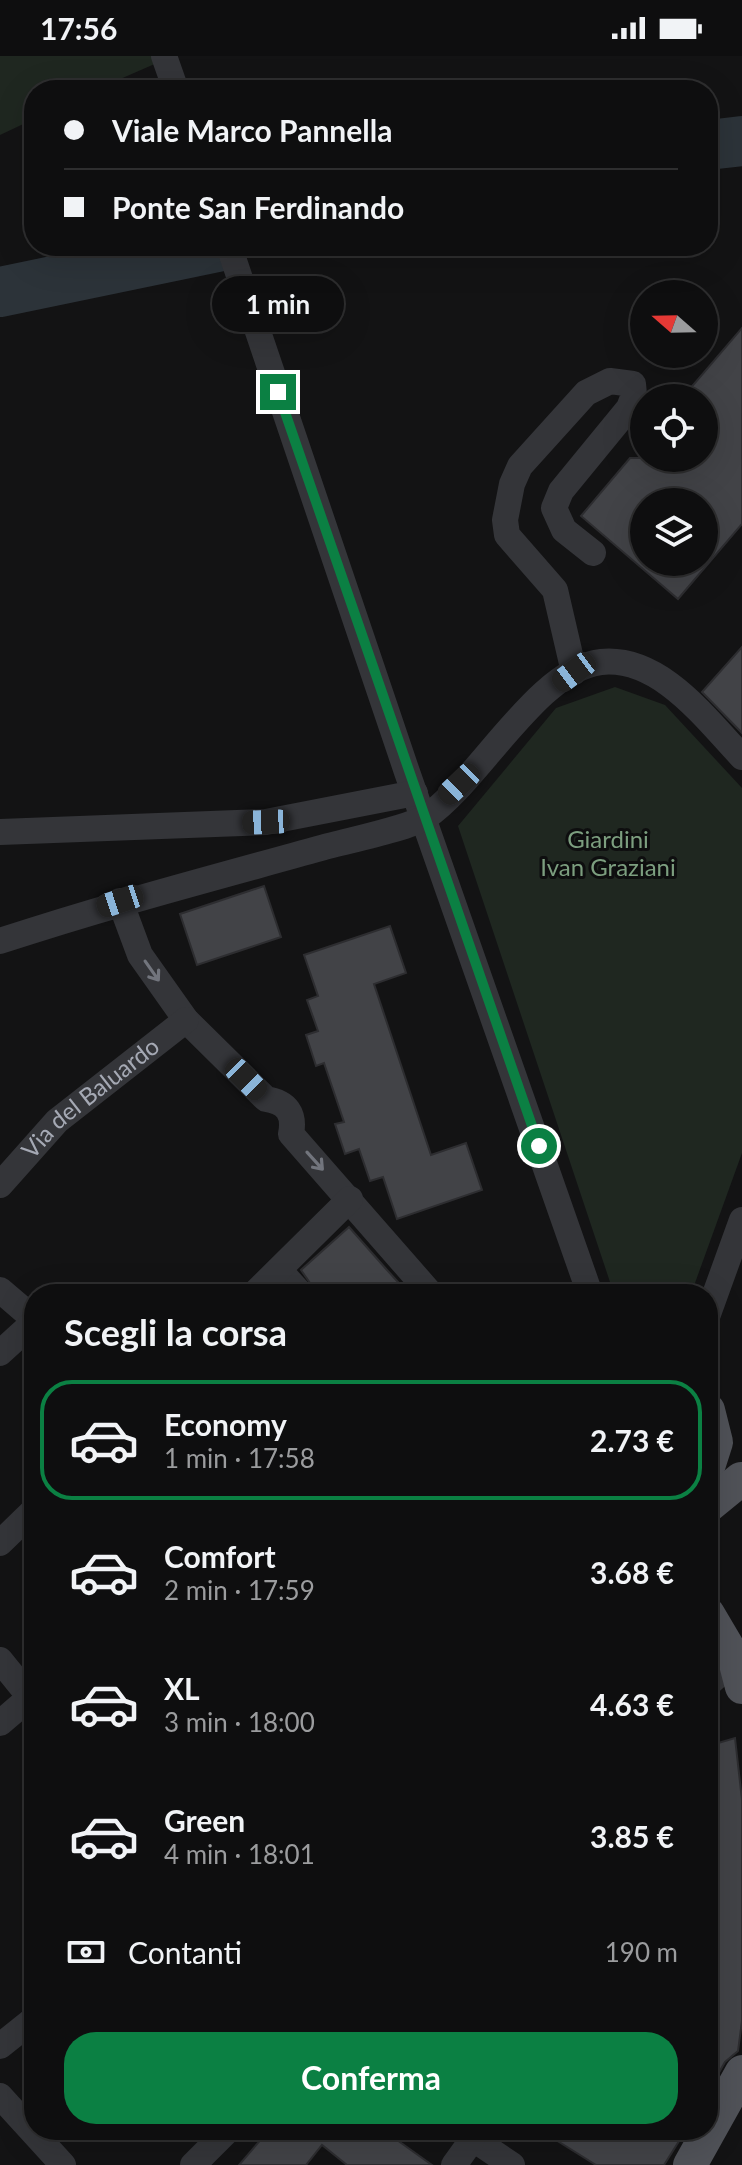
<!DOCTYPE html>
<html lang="it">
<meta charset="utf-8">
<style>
:root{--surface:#0e0e0f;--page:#171718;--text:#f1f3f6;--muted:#9b9c9e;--line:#2e2e2f;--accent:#0b8043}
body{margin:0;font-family:Lato,sans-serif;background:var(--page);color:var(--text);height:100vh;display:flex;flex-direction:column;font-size:30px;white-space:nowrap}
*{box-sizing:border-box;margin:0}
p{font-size:26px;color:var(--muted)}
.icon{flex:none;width:44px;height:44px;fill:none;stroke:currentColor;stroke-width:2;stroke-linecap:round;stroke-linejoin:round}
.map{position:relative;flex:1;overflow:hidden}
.side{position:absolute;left:24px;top:1228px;width:694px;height:856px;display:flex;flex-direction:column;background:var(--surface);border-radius:32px;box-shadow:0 8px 32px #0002,0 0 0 2px var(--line)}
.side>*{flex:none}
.guide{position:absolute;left:24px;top:24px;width:694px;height:176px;border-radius:32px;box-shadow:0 8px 32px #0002,0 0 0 2px var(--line);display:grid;align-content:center;height:176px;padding:0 40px;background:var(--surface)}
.needle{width:52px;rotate:290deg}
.tools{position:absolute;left:630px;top:224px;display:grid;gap:16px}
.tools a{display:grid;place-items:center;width:88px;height:88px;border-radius:50%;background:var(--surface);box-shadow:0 8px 32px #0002,0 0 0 2px var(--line);font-size:40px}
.end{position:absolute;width:36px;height:36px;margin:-18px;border:10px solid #0b8043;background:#fff;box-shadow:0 0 0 4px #fff}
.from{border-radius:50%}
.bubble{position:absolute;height:56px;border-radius:28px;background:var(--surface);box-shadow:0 8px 32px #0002,0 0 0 2px var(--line);font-size:26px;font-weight:700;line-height:56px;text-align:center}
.car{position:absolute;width:24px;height:48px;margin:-24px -12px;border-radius:10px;box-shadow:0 0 6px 2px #0007;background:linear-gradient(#222 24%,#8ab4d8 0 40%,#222 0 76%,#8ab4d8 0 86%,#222 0)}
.guide b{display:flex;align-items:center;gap:28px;height:76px;font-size:30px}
.guide b+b{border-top:2px solid var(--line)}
.guide i{width:20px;height:20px;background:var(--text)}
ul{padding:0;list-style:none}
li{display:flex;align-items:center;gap:24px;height:120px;margin:0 16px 12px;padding:0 24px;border:4px solid transparent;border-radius:32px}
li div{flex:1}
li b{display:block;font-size:30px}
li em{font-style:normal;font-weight:700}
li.selected{border-color:var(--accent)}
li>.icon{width:72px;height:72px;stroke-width:1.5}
h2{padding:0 40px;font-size:36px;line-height:96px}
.pay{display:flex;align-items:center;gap:20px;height:88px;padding:0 40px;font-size:30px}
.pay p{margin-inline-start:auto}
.cta{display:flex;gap:16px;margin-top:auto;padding:16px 40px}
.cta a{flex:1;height:92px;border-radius:32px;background:var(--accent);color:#fff;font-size:32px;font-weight:700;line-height:92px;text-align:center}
.status{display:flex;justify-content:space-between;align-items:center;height:56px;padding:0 40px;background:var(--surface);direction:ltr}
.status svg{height:22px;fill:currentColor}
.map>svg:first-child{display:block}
.green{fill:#1f2720}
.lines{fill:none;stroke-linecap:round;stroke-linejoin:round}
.river{stroke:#2c3339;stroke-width:50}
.building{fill:#424347;stroke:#2d2d30;stroke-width:2;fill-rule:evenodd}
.minor{stroke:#343539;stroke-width:26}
.major{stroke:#505258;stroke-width:34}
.oneway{stroke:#72757d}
.route{stroke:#0b8043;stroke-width:10}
.labels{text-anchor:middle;stroke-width:6;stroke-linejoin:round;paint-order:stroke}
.park-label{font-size:24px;fill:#7c9e7f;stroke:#0e0e0f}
.street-label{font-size:24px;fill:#a5a9b4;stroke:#0e0e0f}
</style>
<div class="status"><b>17:56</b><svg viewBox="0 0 49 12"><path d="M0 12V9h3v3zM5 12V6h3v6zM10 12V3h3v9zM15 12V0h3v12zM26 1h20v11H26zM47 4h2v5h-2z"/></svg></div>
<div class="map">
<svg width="742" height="2109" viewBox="0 0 742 2109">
<rect width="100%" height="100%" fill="#131314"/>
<g class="green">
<polygon points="0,0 173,0 95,34 34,34 34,63 0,79"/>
<polygon points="615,631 665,649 742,732 742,1097 691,1238 614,1238 458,770 556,652"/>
</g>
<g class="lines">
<g class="river">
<polyline points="708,89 742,85"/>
<polyline points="0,236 222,190"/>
</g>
</g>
<g class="building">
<path d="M742,272V468L678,543L581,460L630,402H704V342H682ZM644,446H704V506H644Z"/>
<polygon points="742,591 742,677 702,636"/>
<polygon points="264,830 281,881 197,909 180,858"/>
<polygon points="390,870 406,917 374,928 431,1099 466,1087 482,1134 397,1163 383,1121 370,1125 359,1093 345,1098 335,1068 344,1066 324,1007 316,1010 306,979 318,975 307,944 318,940 304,899"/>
<polygon points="349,1171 387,1214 409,1238 317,1237 301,1214"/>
<polygon points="735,1682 742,1744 742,1965 738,1995 725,2006 708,2036 708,1690"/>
<polygon points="269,2074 383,2074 432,2109 347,2109 322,2089 306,2109 239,2109"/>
<polygon points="540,2074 686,2074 664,2109 596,2109"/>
</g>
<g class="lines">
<g class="minor">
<polyline points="164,0 176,34"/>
<polyline points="229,190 407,716 590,1238"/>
<polyline points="574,616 555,534 507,479 505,464 512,428 520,410 586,337 610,325 633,328 634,339 629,352 561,435 554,452 564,474 593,497"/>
<polyline points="0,776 266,766 415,737"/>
<path d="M120,845L140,899L186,964L266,1043C287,1046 295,1058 291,1078L431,1238"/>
<path d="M0,885C106,850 213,822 321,792C345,785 407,773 426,761C478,726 538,613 601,606C660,600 705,662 742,701"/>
<path id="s1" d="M0,1129L57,1065L186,964"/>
<polyline points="279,1214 301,1238"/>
<polyline points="0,1234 34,1263"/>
<polyline points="254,1238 350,1143"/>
<polyline points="708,1258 742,1164"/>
<polyline points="0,1297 34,1266"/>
<polyline points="0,1487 34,1454"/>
<polyline points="0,1604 34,1646"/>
<polyline points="708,1628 735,1604"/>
<polyline points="0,1667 34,1638"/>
<polyline points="0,1990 34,1963"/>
<polyline points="0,2040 63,2109"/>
<polyline points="460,2074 512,2109"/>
<polyline points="193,2109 228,2074"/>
<polyline points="454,2109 472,2084"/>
</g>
<g class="major">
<polyline points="708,1354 716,1386 708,1411"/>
<polyline points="708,1450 741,1423"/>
<polyline points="708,1558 735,1604 742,1631"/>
<polyline points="690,2109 742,2016"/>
</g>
</g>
<defs><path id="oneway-shaft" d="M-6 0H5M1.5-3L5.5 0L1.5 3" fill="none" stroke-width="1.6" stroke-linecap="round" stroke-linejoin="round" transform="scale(2)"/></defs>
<g class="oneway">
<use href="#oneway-shaft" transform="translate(152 915) rotate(55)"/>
<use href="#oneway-shaft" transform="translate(315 1105) rotate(48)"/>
</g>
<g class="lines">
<polyline class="route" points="278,336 539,1090"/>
</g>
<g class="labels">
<g class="park-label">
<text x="608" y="792">Giardini<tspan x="608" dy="28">Ivan Graziani</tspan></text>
</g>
<g class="street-label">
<text dy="8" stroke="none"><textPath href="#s1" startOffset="126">Via del Baluardo</textPath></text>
</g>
</g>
</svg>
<div class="tools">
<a><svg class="needle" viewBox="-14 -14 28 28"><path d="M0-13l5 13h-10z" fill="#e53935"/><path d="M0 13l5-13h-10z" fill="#9b9c9e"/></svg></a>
<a><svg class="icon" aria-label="locate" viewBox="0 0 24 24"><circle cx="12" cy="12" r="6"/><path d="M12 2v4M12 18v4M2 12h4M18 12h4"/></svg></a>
<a><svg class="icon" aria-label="layers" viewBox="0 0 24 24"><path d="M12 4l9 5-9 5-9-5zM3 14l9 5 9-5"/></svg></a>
</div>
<i class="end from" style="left:539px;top:1090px"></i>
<i class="end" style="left:278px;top:336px"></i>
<div class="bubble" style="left:212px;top:220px;width:132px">1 min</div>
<i class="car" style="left:574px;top:616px;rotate:233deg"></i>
<i class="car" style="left:459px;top:728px;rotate:226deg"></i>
<i class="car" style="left:266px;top:766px;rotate:268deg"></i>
<i class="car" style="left:120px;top:845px;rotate:252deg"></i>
<i class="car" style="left:246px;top:1023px;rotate:135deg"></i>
<div class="guide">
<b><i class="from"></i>Viale Marco Pannella</b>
<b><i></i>Ponte San Ferdinando</b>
</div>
<section class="side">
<h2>Scegli la corsa</h2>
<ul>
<li class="selected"><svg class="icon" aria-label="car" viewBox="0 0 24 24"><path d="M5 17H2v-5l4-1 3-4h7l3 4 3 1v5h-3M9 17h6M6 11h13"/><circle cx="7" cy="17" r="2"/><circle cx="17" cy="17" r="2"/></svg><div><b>Economy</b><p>1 min · 17:58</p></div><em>2.73 €</em></li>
<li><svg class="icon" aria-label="car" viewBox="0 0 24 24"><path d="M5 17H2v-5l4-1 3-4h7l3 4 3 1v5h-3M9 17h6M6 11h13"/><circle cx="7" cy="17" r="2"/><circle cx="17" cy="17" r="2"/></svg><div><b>Comfort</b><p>2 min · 17:59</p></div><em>3.68 €</em></li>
<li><svg class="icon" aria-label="car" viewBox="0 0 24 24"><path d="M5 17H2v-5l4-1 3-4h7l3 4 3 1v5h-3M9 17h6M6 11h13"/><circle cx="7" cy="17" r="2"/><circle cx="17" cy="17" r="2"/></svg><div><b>XL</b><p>3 min · 18:00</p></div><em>4.63 €</em></li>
<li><svg class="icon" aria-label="car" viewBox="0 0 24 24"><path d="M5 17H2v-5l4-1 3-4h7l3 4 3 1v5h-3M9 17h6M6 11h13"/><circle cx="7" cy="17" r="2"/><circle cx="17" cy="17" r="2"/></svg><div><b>Green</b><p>4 min · 18:01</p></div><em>3.85 €</em></li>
</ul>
<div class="pay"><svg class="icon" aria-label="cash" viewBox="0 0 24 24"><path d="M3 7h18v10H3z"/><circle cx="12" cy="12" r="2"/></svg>Contanti<p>190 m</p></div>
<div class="cta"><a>Conferma</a></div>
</section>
</div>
